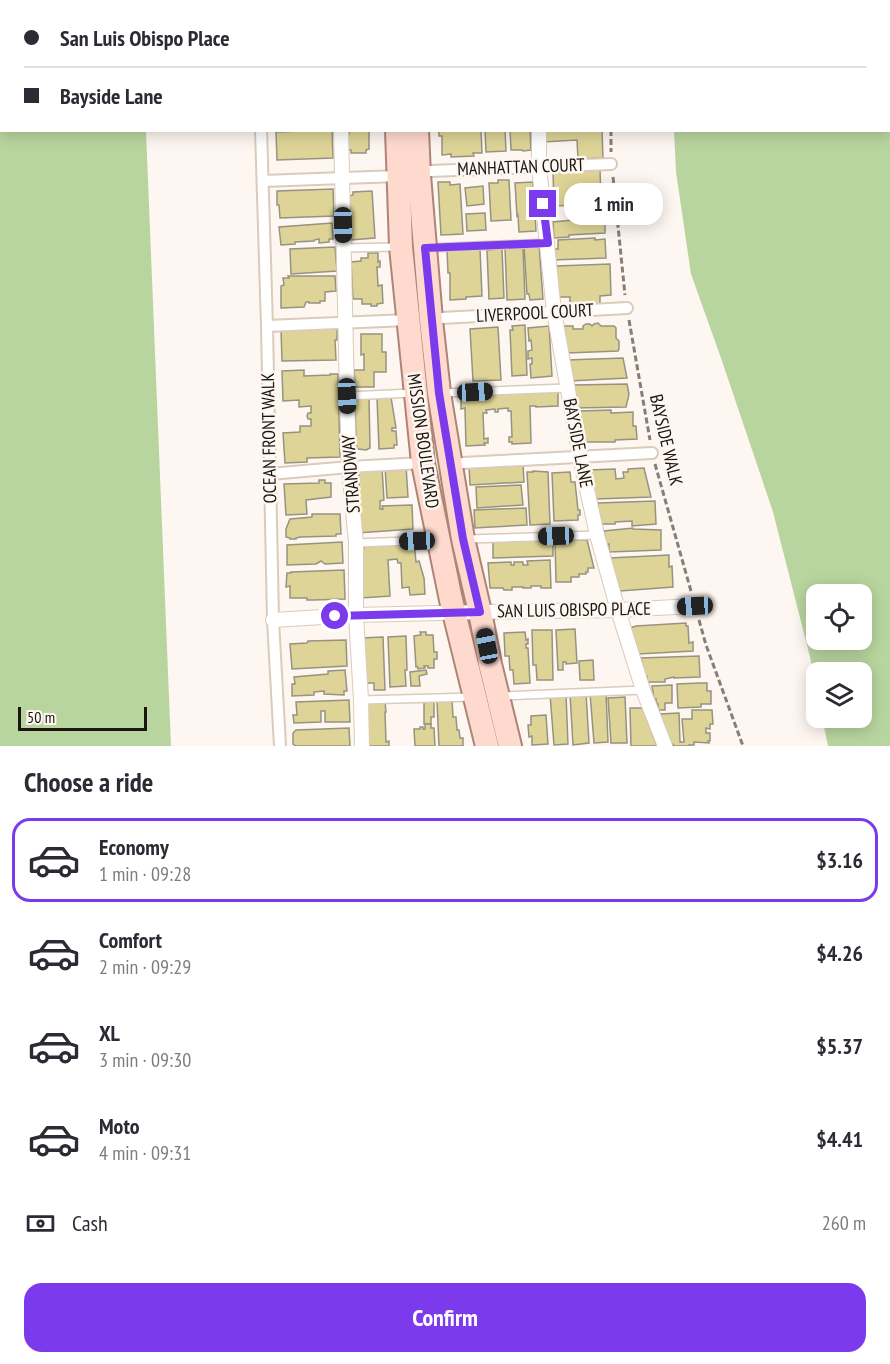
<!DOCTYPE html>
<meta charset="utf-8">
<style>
:root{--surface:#fff;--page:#f2f2f3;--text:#2b2b33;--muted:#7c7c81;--line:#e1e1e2;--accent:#7c3aed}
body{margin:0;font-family:"PT Sans Narrow",sans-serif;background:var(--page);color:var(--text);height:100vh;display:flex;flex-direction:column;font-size:22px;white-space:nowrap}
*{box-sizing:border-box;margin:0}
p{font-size:20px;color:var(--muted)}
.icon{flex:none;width:33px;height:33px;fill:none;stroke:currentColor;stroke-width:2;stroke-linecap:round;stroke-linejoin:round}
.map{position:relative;height:746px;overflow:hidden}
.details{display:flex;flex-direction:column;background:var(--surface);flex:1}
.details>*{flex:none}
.hud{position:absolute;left:0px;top:0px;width:891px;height:132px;box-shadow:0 3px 15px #0003;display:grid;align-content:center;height:132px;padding:0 24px;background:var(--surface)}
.tools{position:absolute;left:806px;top:584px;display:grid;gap:12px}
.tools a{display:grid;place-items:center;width:66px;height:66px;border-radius:12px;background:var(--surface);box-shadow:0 3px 15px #0003;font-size:30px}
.scale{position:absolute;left:18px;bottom:15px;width:129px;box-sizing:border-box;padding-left:6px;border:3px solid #1b1510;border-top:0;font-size:16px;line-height:21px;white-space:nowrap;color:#1b1510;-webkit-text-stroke:4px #fef7f1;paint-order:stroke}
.end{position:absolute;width:27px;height:27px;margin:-14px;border:8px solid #7c3aed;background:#fff;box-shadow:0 0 0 3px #fff}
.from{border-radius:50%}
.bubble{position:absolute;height:42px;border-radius:18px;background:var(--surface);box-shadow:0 3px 15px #0003;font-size:20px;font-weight:700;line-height:42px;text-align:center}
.car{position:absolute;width:18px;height:36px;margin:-18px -9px;border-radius:8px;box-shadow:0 0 4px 2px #0007;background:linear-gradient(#222 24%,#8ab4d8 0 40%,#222 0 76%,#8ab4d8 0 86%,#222 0)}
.hud b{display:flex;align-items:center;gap:21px;height:57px;font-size:22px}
.hud b+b{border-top:2px solid var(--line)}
.hud i{width:15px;height:15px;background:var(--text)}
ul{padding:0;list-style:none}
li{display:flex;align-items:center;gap:18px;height:84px;margin:0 12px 9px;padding:0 12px;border:3px solid transparent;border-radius:18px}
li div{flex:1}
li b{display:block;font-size:22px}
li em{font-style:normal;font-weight:700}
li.active{border-color:var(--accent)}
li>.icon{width:54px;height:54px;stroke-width:1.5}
h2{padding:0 24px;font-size:27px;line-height:72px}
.pay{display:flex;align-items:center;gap:15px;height:66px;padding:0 24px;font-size:22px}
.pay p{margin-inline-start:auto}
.action{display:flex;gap:12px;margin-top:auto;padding:12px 24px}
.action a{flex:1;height:69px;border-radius:18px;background:var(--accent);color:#fff;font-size:24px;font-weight:700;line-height:69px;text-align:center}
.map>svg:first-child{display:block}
.water{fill:#b9d59f;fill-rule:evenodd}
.building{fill:#ded497;stroke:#969380;stroke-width:1.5}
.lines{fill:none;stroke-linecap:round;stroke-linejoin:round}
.service-casing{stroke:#dacbbb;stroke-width:10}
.pedestrian-casing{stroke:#dacbbb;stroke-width:14}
.minor-casing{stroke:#dacbbb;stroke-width:16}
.primary-casing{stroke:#ae8476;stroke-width:26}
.path{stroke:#857e79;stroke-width:3;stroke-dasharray:6 3;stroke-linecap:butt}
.service{stroke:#fff;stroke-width:7}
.pedestrian{stroke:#fff;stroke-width:10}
.minor{stroke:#fff;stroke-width:14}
.primary{stroke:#fed9ce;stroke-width:22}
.route{stroke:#7c3aed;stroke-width:8}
.labels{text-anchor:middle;stroke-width:5;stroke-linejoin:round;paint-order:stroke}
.street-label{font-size:18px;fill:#1b1510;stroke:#fef7f1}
</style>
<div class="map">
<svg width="890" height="746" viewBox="0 0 890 746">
<rect width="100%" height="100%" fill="#fef7f1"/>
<g class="water">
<polygon points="0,0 141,0 141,2 2,2 2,130 146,131 171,746 0,746"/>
<path d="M890,38V746H828L822,717H861V672H816V686L810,657L773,512L722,361L691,274L676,172L674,131L890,130ZM816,594H861V639H816Z"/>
</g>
<g class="building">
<rect x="552" y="0" width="43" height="2"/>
<polygon points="332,130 333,158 277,160 276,132"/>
<polygon points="349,130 369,130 369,149 366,150 366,153 351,153 351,150 348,150 347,134 349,134"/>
<polygon points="439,130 481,130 482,153 473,153 474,156 451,157 451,154 442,155 442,136 439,136"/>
<polygon points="485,130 505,130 506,151 486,152"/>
<polygon points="510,130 530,130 531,150 523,151 522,150 511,150"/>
<polygon points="542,130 602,130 603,158 578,159 577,140 543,142"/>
<polygon points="600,169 601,204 554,206 553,171"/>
<polygon points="498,180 509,180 511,220 491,221 489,183 498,183"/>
<polygon points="438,182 450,182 450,185 460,184 463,234 441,235"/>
<polygon points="533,182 536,231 519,232 518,215 517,216 515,183"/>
<polygon points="483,186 484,204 467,206 465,188"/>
<polygon points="333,189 334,216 280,218 279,205 277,205 277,191"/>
<polygon points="372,191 375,238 351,240 349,196 353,195 353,192"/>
<polygon points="601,212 601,222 605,222 605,233 569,235 569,237 554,238 553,222 573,220 572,213"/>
<polygon points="485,213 486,230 467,231 466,214"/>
<polygon points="332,223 333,239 329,239 329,242 319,243 319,239 314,240 314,241 295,242 295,244 281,245 279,227"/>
<polygon points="595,238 595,240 605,239 606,258 553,260 553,249 558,249 558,240"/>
<polygon points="539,245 543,299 530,300 529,294 527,294 524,246"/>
<polygon points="335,247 337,271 291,274 290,249"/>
<polygon points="523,247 525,299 507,300 505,248"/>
<polygon points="480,249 482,296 466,297 466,299 450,300 450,273 448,273 447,250"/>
<polygon points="502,249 504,298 489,299 487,250"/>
<polygon points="368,253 378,253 378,262 380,261 380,267 377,267 378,286 382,285 383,303 377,304 377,306 371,306 371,304 362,304 362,299 353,299 351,262 361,261 361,258 368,258"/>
<polygon points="610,264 611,295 600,296 600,306 570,307 570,297 557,297 556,266"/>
<polygon points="288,276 335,276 336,291 325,292 325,301 320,301 320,303 309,303 309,302 306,302 304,307 281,308 281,286 284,285 283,278 289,278"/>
<polygon points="598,323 601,326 614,326 616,328 616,338 619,341 619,349 618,351 567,353 564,326 573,326 573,329 583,329 583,326 586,324 590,324 592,326 594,324"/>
<polygon points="525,325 527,375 512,376 510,330 513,330 512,326"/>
<polygon points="549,326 552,376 531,378 530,364 532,364 532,358 528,359 528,351 532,350 531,340 529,341 528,328"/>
<polygon points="498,327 501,380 473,381 470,329"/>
<polygon points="337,328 337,340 335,340 336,360 282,361 281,330"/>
<polygon points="361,334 382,334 382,352 386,352 386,372 374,372 374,387 355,387 354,370 364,370 364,354 361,355"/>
<polygon points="623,358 627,378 570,381 567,360"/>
<polygon points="304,370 304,376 330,375 330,374 338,374 340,457 307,458 307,462 285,463 283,433 300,432 300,426 311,426 311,419 308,419 307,416 308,413 311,413 311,406 299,407 299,400 283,401 282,371"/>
<polygon points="627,384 629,394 626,407 575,408 574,385"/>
<polygon points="558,391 558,406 536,407 536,406 530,406 531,443 512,444 512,442 509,442 509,437 512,437 511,411 508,411 508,408 498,409 498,412 495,412 495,409 486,410 487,413 483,413 484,439 488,438 488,443 484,443 485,445 466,446 465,408 461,409 461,394"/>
<polygon points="391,397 396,428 392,428 392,431 396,431 397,445 394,445 394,448 379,449 377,398"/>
<polygon points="355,398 369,398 370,448 366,450 358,449 356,446"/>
<polygon points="611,410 611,413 633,412 633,426 636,426 637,439 615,440 615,442 582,442 582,427 580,427 579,411"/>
<polygon points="523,464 524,482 470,485 469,466"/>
<polygon points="406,466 408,497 387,498 385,467"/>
<polygon points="382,468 384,500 380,501 380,509 383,509 382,506 412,505 413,529 357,533 356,500 360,500 359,482 357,482 356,478 359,478 358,469"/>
<polygon points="644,468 651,497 596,499 589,470 615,469 616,479 624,478 623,472 628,472 628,469"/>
<polygon points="533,471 548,472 550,524 530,525 527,472 533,472"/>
<polygon points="570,472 571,482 575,482 578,510 580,510 580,515 578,515 578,520 554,521 552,473"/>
<polygon points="319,480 325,480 325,483 331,483 331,497 306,500 307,514 286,515 284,484 319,483"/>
<polygon points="521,485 523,505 477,508 476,487"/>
<polygon points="655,501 656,524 632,526 632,521 615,522 615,524 599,524 598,503"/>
<polygon points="526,508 527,525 475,528 474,510"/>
<polygon points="312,514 340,514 341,534 336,534 336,536 300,537 296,538 296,539 290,539 290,538 286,537 286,529 290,519 312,517"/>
<polygon points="633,528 633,529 661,530 661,550 609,552 609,544 606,544 604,531"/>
<polygon points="547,537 547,541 553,540 553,556 493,558 493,539"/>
<polygon points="555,540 587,540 594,568 588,568 588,572 586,572 586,574 579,574 579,577 571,577 571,582 556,582"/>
<polygon points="342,542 343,563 325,564 321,561 316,564 287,565 287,545"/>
<polygon points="414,542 416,562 419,561 424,578 425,594 410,595 409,587 402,588 401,563 398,563 397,559 388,560 390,596 361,598 362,548 364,548 364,545"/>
<polygon points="669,555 669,567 672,566 673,587 620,591 610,558"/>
<polygon points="550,560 551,588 541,588 541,586 531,586 531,588 523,588 523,587 512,587 512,590 504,590 503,588 490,588 488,563 511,562 511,565 514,565 514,562 523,562 523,565 528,565 527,561"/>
<polygon points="344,570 345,599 313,600 307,600 307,598 290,598 290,586 286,587 287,573 291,573 291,572"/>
<polygon points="686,623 686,626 688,626 689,643 693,642 693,651 638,654 630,628 636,626"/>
<polygon points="575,629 577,663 566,664 566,662 563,662 563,670 558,670 556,630"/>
<polygon points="532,630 552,630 553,680 537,680 536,665 533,665"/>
<polygon points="420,632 426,632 426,635 433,635 434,652 437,652 437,659 434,659 434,668 428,668 428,666 424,666 425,668 418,669 418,667 416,667 414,636 421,635"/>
<polygon points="525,632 526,640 528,639 528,644 526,644 526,648 528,648 530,683 514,684 513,670 510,670 509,656 505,656 504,633"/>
<polygon points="406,636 407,670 405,670 406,686 390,687 388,637"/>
<polygon points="383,637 385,690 374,690 374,683 366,683 361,638"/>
<polygon points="346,640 347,666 292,669 290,644 307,643 308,641"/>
<polygon points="699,656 700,677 674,678 674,677 665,679 665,682 647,682 647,676 645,676 641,658"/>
<polygon points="593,660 594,680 580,680 579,661"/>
<polygon points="345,670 347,691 344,691 344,695 324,694 324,691 314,692 314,695 292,696 292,684 295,684 294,677 328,674 328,671"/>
<polygon points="426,670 427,674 419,676 420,686 411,686 410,672"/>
<polygon points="700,683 707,683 707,691 711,691 711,704 701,704 701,707 678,708 677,684"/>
<polygon points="672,685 672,703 665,703 665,710 658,710 658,704 656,702 656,699 654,699 652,686"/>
<polygon points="606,692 608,742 594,743 590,693"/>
<polygon points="586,693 589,743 573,745 570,694"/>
<polygon points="550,694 566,694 568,744 554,745"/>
<polygon points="625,697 627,743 611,743 608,698"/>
<polygon points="349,700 350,722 325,722 325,711 321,711 321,722 294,723 293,715 297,715 296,702"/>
<polygon points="452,700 453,717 456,717 457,730 459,730 460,738 463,738 463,746 439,746 437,701"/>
<polygon points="424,701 434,701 434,717 431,717 431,724 424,724"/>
<polygon points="385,702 386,712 385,712 386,742 389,741 389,746 366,746 364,703"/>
<polygon points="630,708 643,708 657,746 631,746"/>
<polygon points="692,710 712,710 713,724 710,724 710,729 706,728 706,733 710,733 710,741 708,741 709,743 694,742 694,745 689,745 689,746 674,746 673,744 670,744 660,714 679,713 680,742 684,742 682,719 692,719"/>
<polygon points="546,715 548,744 532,745 532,736 529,737 528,725 531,725 531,716"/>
<polygon points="425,724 431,724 431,728 434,728 435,746 415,746 414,729 420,729 420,727 423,727 423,729 425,729"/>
<polygon points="349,728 350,746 296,746 293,744 293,733 296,730"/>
</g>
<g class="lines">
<g class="service-casing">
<g id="service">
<polyline points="343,248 397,247"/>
<polyline points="427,248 548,243"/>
<polyline points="442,393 567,388"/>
<polyline points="347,396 413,393"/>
<polyline points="468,539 597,535"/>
<polyline points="356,543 434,540"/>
<polyline points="501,696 643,690"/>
<polyline points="361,700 473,697"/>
</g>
</g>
<g class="pedestrian-casing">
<g id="pedestrian">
<polyline points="256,0 256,2"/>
<polyline points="261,130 267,326 273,620 280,746"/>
<polyline points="430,171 611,164"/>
<polyline points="263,181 398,176"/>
<polyline points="442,318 627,308"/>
<polyline points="267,326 408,320"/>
<polyline points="463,463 652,453"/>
<polyline points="270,474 349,467 423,463"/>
</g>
</g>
<g class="minor-casing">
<g id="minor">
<polyline points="335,0 335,2"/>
<polyline points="536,2 536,0"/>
<polyline points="722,2 736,0"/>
<polyline points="341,130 347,396 349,467 356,543 356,615 361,700 362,746"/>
<polyline points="539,130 539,166 554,312 580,457 597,535 618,610 643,690 665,746"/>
<polyline points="273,620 356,615 480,612 618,610 695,606"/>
</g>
</g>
<g class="primary-casing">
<g id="primary">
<polyline points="396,2 397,0"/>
<polyline points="415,2 415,0"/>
<polyline points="397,130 401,247 423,463 451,600 487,746"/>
<polyline points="417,130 419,175 431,320 439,393 463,539 480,612 490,664 510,746"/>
</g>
</g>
<g class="path">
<polyline points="610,2 610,0"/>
<polyline points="611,130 611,152"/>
<polyline points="613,177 625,295"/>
<polyline points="629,320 650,440"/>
<polyline points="655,464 691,591"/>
<polyline points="699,620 706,645 743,746"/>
</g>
<use href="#service" class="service"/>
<use href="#pedestrian" class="pedestrian"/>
<use href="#minor" class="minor"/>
<use href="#primary" class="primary"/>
</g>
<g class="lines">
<polyline class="route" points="335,616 480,612 463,539 439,393 425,248 548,243 543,204"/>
</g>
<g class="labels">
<g class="street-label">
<text transform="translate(521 167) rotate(-2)" y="6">MANHATTAN COURT</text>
<text transform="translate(535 313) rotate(-3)" y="6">LIVERPOOL COURT</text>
<text transform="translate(269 438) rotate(-91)" y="6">OCEAN FRONT WALK</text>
<text transform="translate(666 440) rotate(77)" y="6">BAYSIDE WALK</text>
<text transform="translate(423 441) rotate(82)" y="6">MISSION BOULEVARD</text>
<text transform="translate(578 443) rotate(79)" y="6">BAYSIDE LANE</text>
<text transform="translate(351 474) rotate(-94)" y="6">STRANDWAY</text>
<text transform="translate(574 610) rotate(-1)" y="6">SAN LUIS OBISPO PLACE</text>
</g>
</g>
</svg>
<div class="tools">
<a><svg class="icon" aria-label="locate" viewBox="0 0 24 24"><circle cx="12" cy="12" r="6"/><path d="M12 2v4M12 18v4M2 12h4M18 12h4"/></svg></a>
<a><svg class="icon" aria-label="layers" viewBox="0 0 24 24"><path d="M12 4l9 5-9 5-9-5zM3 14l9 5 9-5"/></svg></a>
</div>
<div class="scale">50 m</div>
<i class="end from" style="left:335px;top:616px"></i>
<i class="end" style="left:543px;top:204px"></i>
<div class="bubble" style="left:564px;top:183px;width:99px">1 min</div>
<i class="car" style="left:343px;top:225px;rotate:179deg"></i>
<i class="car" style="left:475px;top:392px;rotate:87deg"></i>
<i class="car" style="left:347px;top:396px;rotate:178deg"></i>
<i class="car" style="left:556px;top:536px;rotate:268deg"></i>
<i class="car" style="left:417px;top:541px;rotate:268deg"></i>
<i class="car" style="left:695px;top:606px;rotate:267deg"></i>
<i class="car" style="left:487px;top:646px;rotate:349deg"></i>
<div class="hud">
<b><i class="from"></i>San Luis Obispo Place</b>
<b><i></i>Bayside Lane</b>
</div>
</div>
<section class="details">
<h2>Choose a ride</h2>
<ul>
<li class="active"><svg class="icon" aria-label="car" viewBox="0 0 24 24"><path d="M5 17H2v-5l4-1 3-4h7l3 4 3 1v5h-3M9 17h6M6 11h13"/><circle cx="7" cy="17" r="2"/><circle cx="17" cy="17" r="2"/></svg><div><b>Economy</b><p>1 min · 09:28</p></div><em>$3.16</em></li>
<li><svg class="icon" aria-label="car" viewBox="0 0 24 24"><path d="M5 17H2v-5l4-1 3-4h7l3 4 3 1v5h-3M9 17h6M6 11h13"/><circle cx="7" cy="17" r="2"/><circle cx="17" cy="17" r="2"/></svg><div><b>Comfort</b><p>2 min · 09:29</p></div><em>$4.26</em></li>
<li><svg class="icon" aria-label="car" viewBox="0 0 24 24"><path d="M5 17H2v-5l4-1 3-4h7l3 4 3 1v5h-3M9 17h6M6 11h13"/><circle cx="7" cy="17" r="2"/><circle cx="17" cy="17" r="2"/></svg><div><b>XL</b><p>3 min · 09:30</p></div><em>$5.37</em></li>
<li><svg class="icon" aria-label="car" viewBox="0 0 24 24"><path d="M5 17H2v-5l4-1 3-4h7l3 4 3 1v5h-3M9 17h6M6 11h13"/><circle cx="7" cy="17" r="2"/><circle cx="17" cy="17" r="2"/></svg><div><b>Moto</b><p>4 min · 09:31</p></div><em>$4.41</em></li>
</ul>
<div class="pay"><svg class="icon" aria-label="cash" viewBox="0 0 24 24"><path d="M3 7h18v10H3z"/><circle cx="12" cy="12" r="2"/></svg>Cash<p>260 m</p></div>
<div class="action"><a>Confirm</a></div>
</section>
